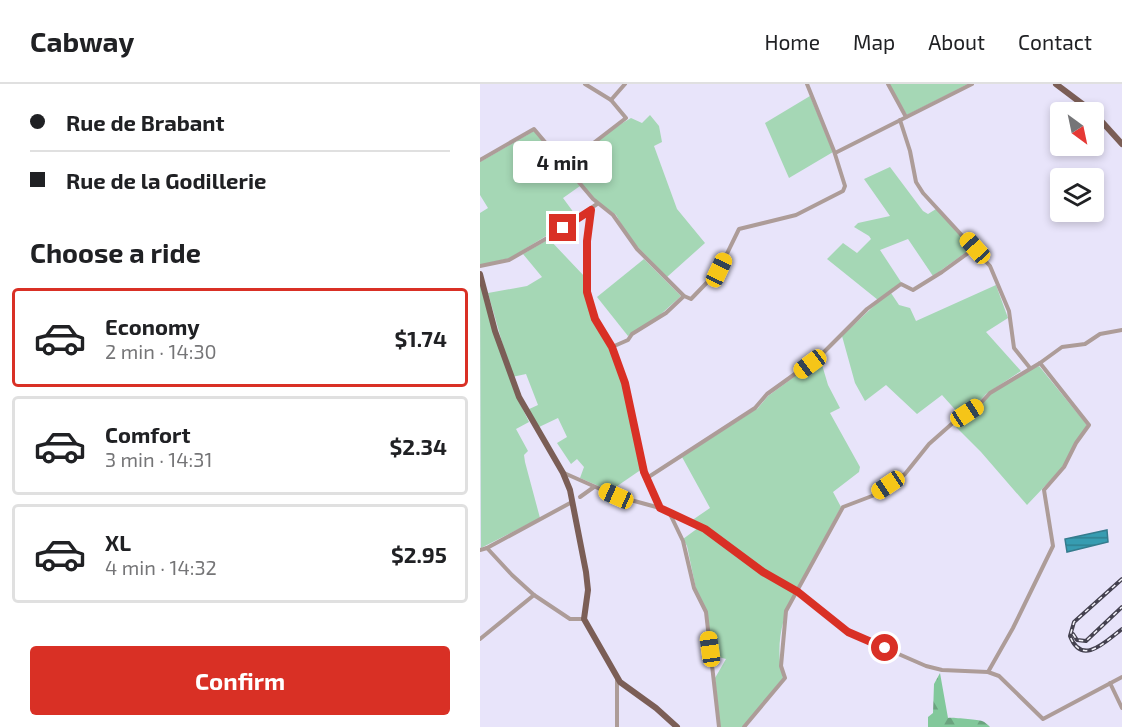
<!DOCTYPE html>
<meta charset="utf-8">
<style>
:root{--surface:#fff;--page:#f6f6f6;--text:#202124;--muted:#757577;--line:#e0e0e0;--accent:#d93025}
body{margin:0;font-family:"Exo 2",sans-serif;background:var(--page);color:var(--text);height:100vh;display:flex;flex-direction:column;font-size:22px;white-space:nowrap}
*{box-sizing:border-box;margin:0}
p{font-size:20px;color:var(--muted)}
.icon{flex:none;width:33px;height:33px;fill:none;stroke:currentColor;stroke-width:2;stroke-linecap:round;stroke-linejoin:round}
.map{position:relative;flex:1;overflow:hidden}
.details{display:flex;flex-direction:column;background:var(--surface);width:480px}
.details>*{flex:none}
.hud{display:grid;align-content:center;height:132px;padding:0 30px;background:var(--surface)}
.needle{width:39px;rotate:147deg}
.tools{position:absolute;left:570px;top:18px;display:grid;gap:12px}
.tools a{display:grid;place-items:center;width:54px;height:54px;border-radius:6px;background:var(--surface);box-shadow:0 3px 9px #0003;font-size:30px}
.end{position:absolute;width:27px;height:27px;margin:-14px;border:8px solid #d93025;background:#fff;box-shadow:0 0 0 3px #fff}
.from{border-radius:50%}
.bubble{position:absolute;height:42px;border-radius:6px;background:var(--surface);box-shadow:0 3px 9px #0003;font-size:20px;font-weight:700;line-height:42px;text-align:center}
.car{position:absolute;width:18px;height:36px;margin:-18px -9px;border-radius:8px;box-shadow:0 0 4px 2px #0007;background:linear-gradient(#f5c518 24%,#345 0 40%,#f5c518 0 76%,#345 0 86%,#f5c518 0)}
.hud b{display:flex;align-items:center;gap:21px;height:57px;font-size:22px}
.hud b+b{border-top:2px solid var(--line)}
.hud i{width:15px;height:15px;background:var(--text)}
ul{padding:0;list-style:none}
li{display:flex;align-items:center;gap:18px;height:99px;margin:0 12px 9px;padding:0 18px;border:3px solid var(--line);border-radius:6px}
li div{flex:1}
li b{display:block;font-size:22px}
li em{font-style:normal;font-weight:700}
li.active{border-color:var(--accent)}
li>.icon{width:54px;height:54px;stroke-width:1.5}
h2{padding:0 30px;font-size:27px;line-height:72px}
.primary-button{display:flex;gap:12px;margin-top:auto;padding:12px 30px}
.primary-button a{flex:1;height:69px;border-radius:6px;background:var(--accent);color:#fff;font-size:24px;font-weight:700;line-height:69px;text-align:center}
header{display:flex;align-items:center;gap:36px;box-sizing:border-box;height:84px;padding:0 30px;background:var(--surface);border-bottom:2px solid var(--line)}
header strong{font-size:28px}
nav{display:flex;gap:33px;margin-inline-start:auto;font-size:21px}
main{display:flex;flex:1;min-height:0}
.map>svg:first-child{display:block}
.grass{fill:#a5d7b5}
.forest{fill:url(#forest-firs)}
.water{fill:url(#water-rules);stroke:#357b8d;stroke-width:1.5}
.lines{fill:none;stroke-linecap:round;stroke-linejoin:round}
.minor{stroke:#ad9c98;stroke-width:4}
.primary{stroke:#7b5e56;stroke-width:6}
.rail-casing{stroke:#44414f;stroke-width:4}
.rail{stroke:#f5f4fb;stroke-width:1.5;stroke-dasharray:4.5;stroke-linecap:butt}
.route{stroke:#d93025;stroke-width:8}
</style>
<header>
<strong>Cabway</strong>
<nav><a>Home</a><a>Map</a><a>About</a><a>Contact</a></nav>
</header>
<main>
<section class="details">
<div class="hud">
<b><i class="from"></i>Rue de Brabant</b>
<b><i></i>Rue de la Godillerie</b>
</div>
<h2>Choose a ride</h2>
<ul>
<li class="active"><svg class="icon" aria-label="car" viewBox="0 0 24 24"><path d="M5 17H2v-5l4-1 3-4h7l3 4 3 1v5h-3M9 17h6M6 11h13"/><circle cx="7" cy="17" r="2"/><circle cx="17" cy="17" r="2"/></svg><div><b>Economy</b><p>2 min · 14:30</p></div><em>$1.74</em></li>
<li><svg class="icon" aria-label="car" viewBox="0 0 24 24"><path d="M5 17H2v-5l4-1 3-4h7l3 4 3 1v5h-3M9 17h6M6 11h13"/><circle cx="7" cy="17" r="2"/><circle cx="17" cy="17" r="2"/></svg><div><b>Comfort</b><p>3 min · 14:31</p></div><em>$2.34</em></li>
<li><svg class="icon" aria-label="car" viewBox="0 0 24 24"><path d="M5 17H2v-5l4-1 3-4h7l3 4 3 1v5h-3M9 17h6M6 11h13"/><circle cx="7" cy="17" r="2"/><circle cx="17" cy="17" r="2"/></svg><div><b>XL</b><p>4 min · 14:32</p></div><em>$2.95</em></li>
</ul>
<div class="primary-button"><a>Confirm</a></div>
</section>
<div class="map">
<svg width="642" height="643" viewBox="0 0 642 643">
<defs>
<pattern id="forest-firs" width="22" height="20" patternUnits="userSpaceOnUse" patternTransform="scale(1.5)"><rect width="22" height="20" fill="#82c89b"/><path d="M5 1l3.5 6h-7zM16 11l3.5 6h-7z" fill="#6ba37f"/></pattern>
<pattern id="water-rules" width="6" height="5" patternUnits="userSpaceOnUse" patternTransform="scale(1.5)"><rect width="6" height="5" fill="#379cb1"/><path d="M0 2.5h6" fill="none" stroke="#2f8091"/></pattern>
</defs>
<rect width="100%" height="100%" fill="#e8e4fa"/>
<g class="grass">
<polygon points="409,0 488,0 427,31"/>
<polygon points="330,12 353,68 309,94 285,39"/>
<path d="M170,31L179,42L182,58L174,62L197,125L225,159L187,193L150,155L136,131L115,116L89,84C108,65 128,47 151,34L162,39Z"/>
<polygon points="54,47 100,102 83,114 97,133 30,174 0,181 0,129 8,124 0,111 0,78"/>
<polygon points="410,83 443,127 448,130 456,125 492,164 453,192 428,155 400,166 421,198 398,216 347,175 363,159 377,169 391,155 389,152 374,143 378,139 410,132 384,95"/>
<path d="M69,155L105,193C102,228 128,253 138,284C150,317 155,352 162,385L130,407L100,394L104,383L97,375L91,380L77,359L87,353L78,334L57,344L47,326L58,321L46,290L32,293L8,209L47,202L62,193L43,170Z"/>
<polygon points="164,175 201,212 180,231 148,252 117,213"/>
<polygon points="0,197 34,307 49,338 36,345 48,367 44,371 45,378 60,434 1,464"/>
<polygon points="516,201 528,234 506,248 541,287 506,310 497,320 480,331 462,311 437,330 406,301 385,317 375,299 362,252 397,219 411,209 419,221 430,224 436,237"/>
<polygon points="340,274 348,301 360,324 350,329 380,383 379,388 353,408 361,423 317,505 289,490 211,437 230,424 202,373 278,324 288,312"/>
<path d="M559,282L607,341L582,384L547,421L501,368L473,340C499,319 527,293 559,282Z"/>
<path d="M218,444L281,489L315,509C301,534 295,565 303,594L263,643H240L235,594L246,575L231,571L227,528L216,505L207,462L203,455Z"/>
</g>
<path class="forest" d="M460,589L468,634C471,633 498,636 502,637C505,638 508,641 510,643H448V633L453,629L454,600Z"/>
<polygon class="water" points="627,446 628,458 587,468 585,455"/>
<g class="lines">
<g class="minor">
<polyline points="408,0 426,33"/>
<polyline points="131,16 145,0"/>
<polyline points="420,36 430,67 436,98 443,109 510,182 529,227 534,264 550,284"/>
<polyline points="355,69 492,0"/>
<polyline points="0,76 54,45 113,115 133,131 157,165 204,212 211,215 239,186 259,145 316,131 363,107 365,102 354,67 327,0"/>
<polyline points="87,83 107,64 146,34 131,16 105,0"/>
<polyline points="111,126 107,157 107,208 115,235 132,263 145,299 164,388 179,423"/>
<polyline points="0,182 29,176 69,153 117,120"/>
<polyline points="132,263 148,256 152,250 186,229 204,212"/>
<polyline points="84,389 136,412 180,424 225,445 283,488 318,508 368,548 446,582 462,586 508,588 519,592 563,635 642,593"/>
<polyline points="167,394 275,324 287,310 340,272 387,225 421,200 433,206 462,188 495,164"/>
<polyline points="100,413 114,403"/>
<polyline points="190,430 203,457 214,504 226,528 239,643"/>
<polyline points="7,464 32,491 54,511 90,535 104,535"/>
<polyline points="0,466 7,464 92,418"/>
<polyline points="0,555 54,511"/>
<polyline points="508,588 533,544 573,462 564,406 584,383 596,359 609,341 560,279"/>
<polyline points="630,599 642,624"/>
<polyline points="137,643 137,595"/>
<polyline points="264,643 305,594 301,582 306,527 363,423 392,412 425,390 449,360 475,337 499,321 510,309 560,279 582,263 605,260 620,250 642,246"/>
</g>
<g class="primary">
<polyline points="576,0 613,28"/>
<polyline points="614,29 642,60"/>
<polyline points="0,190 15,247 39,313 83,389 90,406 106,488 108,506 104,535 140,598 176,624 197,643"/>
</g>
<g class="rail-casing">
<g id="rail">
<path d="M642,495L594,538L590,552C602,583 626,557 642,545"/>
<polyline points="593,550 597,556 606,557 642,523"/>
</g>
</g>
<use href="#rail" class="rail"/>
</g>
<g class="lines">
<polyline class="route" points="83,144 111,126 107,157 107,208 115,235 132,263 145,299 164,388 180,424 225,445 283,488 318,508 368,548 405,564"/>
</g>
</svg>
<div class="tools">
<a><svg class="needle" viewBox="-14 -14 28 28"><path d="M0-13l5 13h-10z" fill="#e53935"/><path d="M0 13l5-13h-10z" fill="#757577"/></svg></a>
<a><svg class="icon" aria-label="layers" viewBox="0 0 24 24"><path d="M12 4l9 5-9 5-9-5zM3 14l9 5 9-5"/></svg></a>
</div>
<i class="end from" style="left:405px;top:564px"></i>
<i class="end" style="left:83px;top:144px"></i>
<div class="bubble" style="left:33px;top:57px;width:99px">4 min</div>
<i class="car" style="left:495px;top:164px;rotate:318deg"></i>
<i class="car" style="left:239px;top:186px;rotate:25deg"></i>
<i class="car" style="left:330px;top:280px;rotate:233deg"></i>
<i class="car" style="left:487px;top:329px;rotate:57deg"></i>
<i class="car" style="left:408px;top:401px;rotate:236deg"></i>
<i class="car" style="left:136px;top:412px;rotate:294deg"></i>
<i class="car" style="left:230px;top:565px;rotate:352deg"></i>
</div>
</main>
